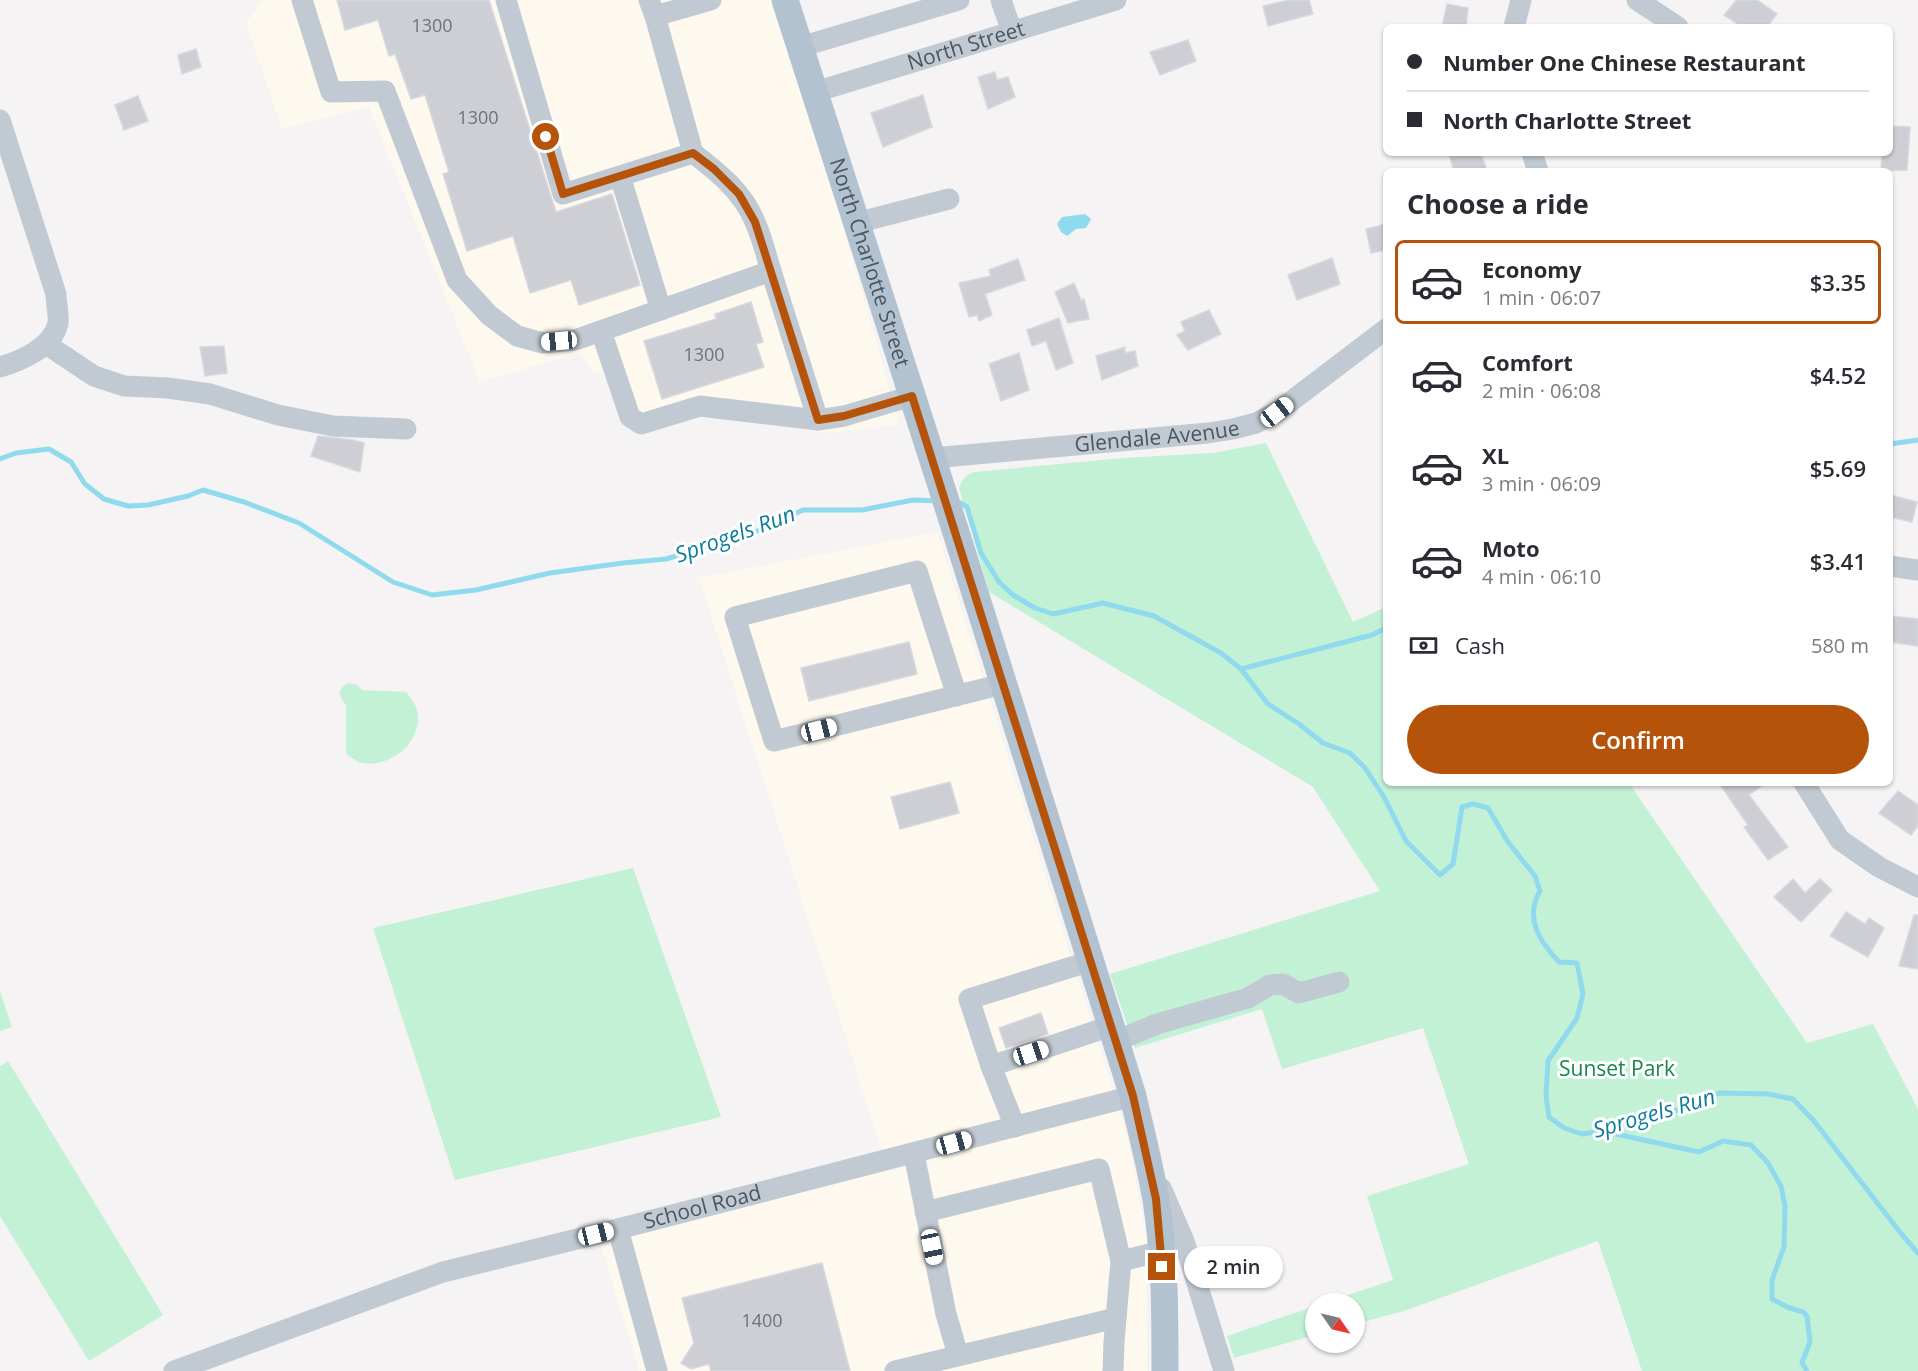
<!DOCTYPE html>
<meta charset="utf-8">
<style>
:root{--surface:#fff;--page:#f7f7f7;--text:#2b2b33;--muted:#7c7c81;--line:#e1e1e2;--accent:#b45309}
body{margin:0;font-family:"Open Sans",sans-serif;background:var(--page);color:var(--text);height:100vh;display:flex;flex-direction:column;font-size:22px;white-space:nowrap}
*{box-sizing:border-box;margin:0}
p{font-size:20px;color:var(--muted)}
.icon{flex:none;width:33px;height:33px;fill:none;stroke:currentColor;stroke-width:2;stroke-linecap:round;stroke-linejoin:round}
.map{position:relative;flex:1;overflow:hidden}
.sheet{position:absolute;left:1383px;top:168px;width:510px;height:618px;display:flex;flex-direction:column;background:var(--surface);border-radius:9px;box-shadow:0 2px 4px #0004}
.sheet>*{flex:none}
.guide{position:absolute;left:1383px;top:24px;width:510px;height:132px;border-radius:9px;box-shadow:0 2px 4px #0004;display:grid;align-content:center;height:132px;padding:0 24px;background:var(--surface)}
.needle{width:39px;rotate:124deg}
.fabs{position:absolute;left:1305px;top:1293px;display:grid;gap:12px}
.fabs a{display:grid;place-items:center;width:60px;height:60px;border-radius:50%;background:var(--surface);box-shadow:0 2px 4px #0004;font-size:30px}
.end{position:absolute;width:27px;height:27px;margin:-14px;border:8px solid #b45309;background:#fff;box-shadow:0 0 0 3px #fff}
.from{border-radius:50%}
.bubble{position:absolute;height:42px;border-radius:21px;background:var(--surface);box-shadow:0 2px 4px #0004;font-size:20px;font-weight:600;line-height:42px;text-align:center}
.car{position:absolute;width:18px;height:36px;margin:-18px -9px;border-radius:8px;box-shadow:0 0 4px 2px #0007;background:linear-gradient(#fff 24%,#345 0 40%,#fff 0 76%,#345 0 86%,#fff 0)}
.guide b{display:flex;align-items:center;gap:21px;height:57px;font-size:22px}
.guide b+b{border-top:2px solid var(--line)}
.guide i{width:15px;height:15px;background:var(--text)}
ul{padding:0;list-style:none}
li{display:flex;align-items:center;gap:18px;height:84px;margin:0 12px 9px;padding:0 12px;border:3px solid transparent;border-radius:9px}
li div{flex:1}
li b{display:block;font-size:22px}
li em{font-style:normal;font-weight:600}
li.active{border-color:var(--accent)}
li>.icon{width:54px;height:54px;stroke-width:1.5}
h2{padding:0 24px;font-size:27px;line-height:72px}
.pay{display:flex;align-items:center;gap:15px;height:66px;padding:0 24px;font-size:22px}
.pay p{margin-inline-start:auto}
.primary-button{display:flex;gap:12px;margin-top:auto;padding:12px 24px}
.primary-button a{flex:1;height:69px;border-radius:36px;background:var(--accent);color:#fff;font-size:24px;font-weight:600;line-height:69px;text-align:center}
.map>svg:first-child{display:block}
.commercial{fill:#fdf9ef}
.green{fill:#c3f1d5}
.water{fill:#90daee}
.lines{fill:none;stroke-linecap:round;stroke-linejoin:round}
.stream{stroke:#90daee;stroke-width:5}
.building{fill:#cdcfd5;stroke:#d7d9de;stroke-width:1.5}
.minor{stroke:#c1cad2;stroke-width:21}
.major{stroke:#b3c2d1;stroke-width:27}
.route{stroke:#b45309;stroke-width:8}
.labels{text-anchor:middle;stroke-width:6;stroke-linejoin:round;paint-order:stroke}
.number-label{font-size:18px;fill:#6b747e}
.street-label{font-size:21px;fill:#4a5661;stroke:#fff}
.park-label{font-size:21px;fill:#17864f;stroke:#fff}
.water-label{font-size:22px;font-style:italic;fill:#0c7c9b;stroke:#fff}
</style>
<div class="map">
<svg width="1918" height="1371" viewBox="0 0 1918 1371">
<rect width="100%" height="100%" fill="#f5f3f3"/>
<g class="commercial">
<polygon points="262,0 778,0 900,425 824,433 706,413 641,424 612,375 592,371 585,357 576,354 480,382 369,107 282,129 246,23"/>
<polygon points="937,532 1127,1135 1146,1235 1147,1371 639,1371 601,1245 885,1160 699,578"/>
</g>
<g class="green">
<path d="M1266,443L1353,622L1386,607V783H1629L1807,1043L1873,1024L1918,1109V1371H1642L1598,1241L1404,1311L1355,1324L1354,1304L1324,1303L1393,1280L1367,1196L1469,1164L1423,1028L1282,1069L1262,1009L1135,1048L1110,974L1380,891L1313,787L989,592L959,488C962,479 966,474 975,472L1123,458L1213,453Z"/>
<path d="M348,683L357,685L362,690L406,692C412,699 418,707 418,717C419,745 389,768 362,763C357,762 351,757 346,754V705C338,695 337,690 348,683Z"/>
<polygon points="633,868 721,1117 455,1180 373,928"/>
<polygon points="0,991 12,1027 0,1031"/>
<polygon points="8,1061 163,1315 89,1361 0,1216 0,1066"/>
<polygon points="1315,1306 1315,1335 1234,1358 1227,1336"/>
</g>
<polygon class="water" points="1085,214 1091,219 1086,228 1076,229 1067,236 1061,232 1057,224 1062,217"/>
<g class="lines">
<g class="stream">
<polyline points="1890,444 1918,440"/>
<polyline points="0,459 16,453 49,449 71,462 85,484 104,499 128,506 148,505 188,496 203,490 244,502 299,523 393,582 432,595 476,590 550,573 623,563 666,559 755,532 803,510 862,510 913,500 939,501"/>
<path d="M957,501L967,507L981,553L999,582L1013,595L1035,608L1053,614L1103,603L1154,616L1221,653L1241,669L1268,704L1299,724L1323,743L1350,753L1365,768L1384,797L1406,841L1440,875L1453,864L1462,807L1473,804L1488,808L1508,842L1535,876L1540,891C1524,918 1540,942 1559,962L1577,963L1583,994L1577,1018L1548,1061L1546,1096L1549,1117L1564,1128L1582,1134L1602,1131L1652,1112L1682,1110L1695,1101L1720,1093L1768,1094L1793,1099L1814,1121L1899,1231L1918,1253"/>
<polyline points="1241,669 1372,635 1386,628"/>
<polyline points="1602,1131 1699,1152 1723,1141 1751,1145 1768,1163 1781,1186 1785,1206 1784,1247 1772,1280 1772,1299 1787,1307 1803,1312 1807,1316 1810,1342 1802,1363 1807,1371"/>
</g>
</g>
<g class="building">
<polygon points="337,0 489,0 556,212 612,194 640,285 579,305 571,280 530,293 513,236 467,251 443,174 449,172 425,95 411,99 395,54 389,56 378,20 345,30"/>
<polygon points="1289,0 1309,0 1313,14 1268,26 1263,6"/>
<polygon points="1737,0 1757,0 1777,14 1767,27 1742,27 1724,15"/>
<polygon points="1447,4 1468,8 1466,27 1442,27"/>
<polygon points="1188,40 1196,61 1160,75 1150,52"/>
<polygon points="196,49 201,67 182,74 178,55"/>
<polygon points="995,72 997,80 1008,77 1015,97 988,109 978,77"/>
<polygon points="923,95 932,127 883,147 871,113"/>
<polygon points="138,96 148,121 124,130 115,105"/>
<polygon points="1890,126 1910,127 1907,170 1881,171 1882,153 1890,153"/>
<polygon points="1449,153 1481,153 1487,171 1454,171"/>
<polygon points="1386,224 1386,250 1371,253 1366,229"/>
<polygon points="1332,258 1340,284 1297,300 1288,275"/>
<polygon points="1018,259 1025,280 985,294 992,315 979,321 977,315 969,317 959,283 991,276 989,270"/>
<polygon points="1074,283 1081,300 1084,299 1089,319 1068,323 1055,292"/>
<polygon points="751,302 763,342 756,344 764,367 662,399 644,341 716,319 715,314"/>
<polygon points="1209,310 1221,334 1188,350 1177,335 1185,331 1181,322"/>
<polygon points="1059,318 1073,363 1056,370 1046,341 1032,346 1027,330"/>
<polygon points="224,346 227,373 205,376 200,347"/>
<polygon points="1125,347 1125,353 1135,351 1138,366 1102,380 1096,356"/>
<polygon points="1019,353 1029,390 1001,401 989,364"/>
<polygon points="318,436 353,440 364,443 360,472 311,456"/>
<polygon points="1890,495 1917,502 1912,522 1890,517"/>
<polygon points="1890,616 1918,619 1918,646 1890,642"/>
<polygon points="909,642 917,674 809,701 801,668"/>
<polygon points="950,782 959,813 900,829 891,797"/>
<polygon points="1719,783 1766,783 1749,795 1788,847 1768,860 1744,827 1748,825"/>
<polygon points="1898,791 1918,805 1918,826 1911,835 1879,813"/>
<polygon points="1793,879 1805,893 1820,879 1832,890 1801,922 1774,897"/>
<polygon points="1846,912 1865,924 1869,918 1884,928 1868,957 1830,936"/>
<polygon points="1914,915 1918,915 1918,969 1899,966"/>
<polygon points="1041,1013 1048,1034 1006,1048 999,1028"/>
<polygon points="822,1263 850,1371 711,1371 709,1364 691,1369 681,1363 694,1343 682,1298"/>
</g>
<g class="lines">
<g class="minor">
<polyline points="302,0 331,92 385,91 457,280 489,315 517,336 543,343 575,340 771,271 818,420 844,416 912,396"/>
<polyline points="506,0 563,194 693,153 655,16"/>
<polyline points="649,0 655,16 711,0"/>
<polyline points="1001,0 1012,32"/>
<polyline points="1637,0 1678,27"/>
<polyline points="1514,27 1521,0"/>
<polyline points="800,47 959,0"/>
<path id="s1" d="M815,92L1116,0"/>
<path d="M0,120L56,294C56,303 59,315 58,323C53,347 21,361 0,367"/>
<path d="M693,153C718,172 743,192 755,222C762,237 766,255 771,271"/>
<polyline points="1532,153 1538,171"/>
<polyline points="620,176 661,310"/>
<polyline points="856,223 949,199"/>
<polyline points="601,331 630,417 641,424 700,406 818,420"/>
<polyline points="46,344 94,376 124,386 168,388 210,394 278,415 333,426 406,429"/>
<path id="s2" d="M932,458L1208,433L1233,429L1256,423L1277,412L1386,329"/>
<polyline points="1890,566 1918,570"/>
<polyline points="957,696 917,571 735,617 774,741 1003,684"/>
<polyline points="1804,783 1840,840 1879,867 1918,887"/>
<polyline points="1116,1041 1157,1024 1248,998 1270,985 1283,984 1299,993 1339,982"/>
<polyline points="991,1066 1111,1026"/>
<polyline points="1015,1127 991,1066 969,999 1091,961"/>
<polyline points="914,1154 946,1314 958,1355"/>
<polyline points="1161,1188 1184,1241 1224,1371"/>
<polyline points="925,1212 1099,1169 1121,1261 1162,1251"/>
<polyline points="618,1229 657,1371"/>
<path id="s3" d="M174,1371L443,1272L618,1229L1133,1096"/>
<polyline points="895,1371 1116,1318"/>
<polyline points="1113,1371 1114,1342 1121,1261"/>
</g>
<path class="major" id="s4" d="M785,0L954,526L1133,1096C1141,1131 1150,1165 1156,1200C1165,1256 1165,1314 1165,1371"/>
</g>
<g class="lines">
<polyline class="route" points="546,137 563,194 693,153 714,169 739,194 755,222 818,420 844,416 912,396 1133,1096 1156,1199 1162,1267"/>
</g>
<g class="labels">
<g class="number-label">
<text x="432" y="32">1300</text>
<text x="478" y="124">1300</text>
<text x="704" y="361">1300</text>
<text x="762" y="1327">1400</text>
</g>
<g class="street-label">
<text dy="7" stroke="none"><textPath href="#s1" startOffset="158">North Street</textPath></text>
<text dy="7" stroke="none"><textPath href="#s4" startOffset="276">North Charlotte Street</textPath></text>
<text dy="7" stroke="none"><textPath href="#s2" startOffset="226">Glendale Avenue</textPath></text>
<text dy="7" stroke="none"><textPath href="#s3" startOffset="554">School Road</textPath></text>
</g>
<g class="park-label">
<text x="1617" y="1076">Sunset Park</text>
</g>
<g class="water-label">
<text transform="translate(735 534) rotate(-20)" y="8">Sprogels Run</text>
<text transform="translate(1654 1113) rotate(-16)" y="8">Sprogels Run</text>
</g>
</g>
</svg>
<div class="fabs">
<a><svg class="needle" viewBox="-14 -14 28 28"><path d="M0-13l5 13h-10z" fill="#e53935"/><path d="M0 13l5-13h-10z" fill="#7c7c81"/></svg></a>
</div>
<i class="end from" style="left:546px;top:137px"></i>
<i class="end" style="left:1162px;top:1267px"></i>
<div class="bubble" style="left:1184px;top:1246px;width:99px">2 min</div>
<i class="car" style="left:559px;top:341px;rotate:265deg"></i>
<i class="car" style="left:1277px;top:412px;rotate:52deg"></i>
<i class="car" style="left:819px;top:730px;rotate:76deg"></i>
<i class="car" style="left:1031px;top:1053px;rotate:72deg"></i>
<i class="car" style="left:954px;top:1143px;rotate:75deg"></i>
<i class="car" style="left:596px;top:1234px;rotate:76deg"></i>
<i class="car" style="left:932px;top:1247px;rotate:168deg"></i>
<div class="guide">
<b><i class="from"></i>Number One Chinese Restaurant</b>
<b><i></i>North Charlotte Street</b>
</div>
<section class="sheet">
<h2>Choose a ride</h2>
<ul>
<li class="active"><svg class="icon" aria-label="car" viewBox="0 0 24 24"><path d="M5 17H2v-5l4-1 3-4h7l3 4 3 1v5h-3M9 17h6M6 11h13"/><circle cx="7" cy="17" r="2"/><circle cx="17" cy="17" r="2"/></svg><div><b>Economy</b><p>1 min · 06:07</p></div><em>$3.35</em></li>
<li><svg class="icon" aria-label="car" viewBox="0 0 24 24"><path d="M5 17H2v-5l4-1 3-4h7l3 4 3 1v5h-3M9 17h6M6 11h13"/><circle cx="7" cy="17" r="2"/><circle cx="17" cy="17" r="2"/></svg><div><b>Comfort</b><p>2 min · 06:08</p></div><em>$4.52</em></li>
<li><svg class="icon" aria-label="car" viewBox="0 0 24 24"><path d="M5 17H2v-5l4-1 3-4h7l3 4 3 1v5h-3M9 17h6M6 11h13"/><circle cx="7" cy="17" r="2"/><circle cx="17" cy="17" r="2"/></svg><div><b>XL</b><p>3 min · 06:09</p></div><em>$5.69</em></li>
<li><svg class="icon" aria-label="car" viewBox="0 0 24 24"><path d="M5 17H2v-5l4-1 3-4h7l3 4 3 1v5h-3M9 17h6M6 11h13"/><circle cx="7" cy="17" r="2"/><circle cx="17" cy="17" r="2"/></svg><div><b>Moto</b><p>4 min · 06:10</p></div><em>$3.41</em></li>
</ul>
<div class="pay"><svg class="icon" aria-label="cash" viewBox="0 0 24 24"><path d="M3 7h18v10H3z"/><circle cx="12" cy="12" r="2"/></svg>Cash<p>580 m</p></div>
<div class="primary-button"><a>Confirm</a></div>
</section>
</div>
